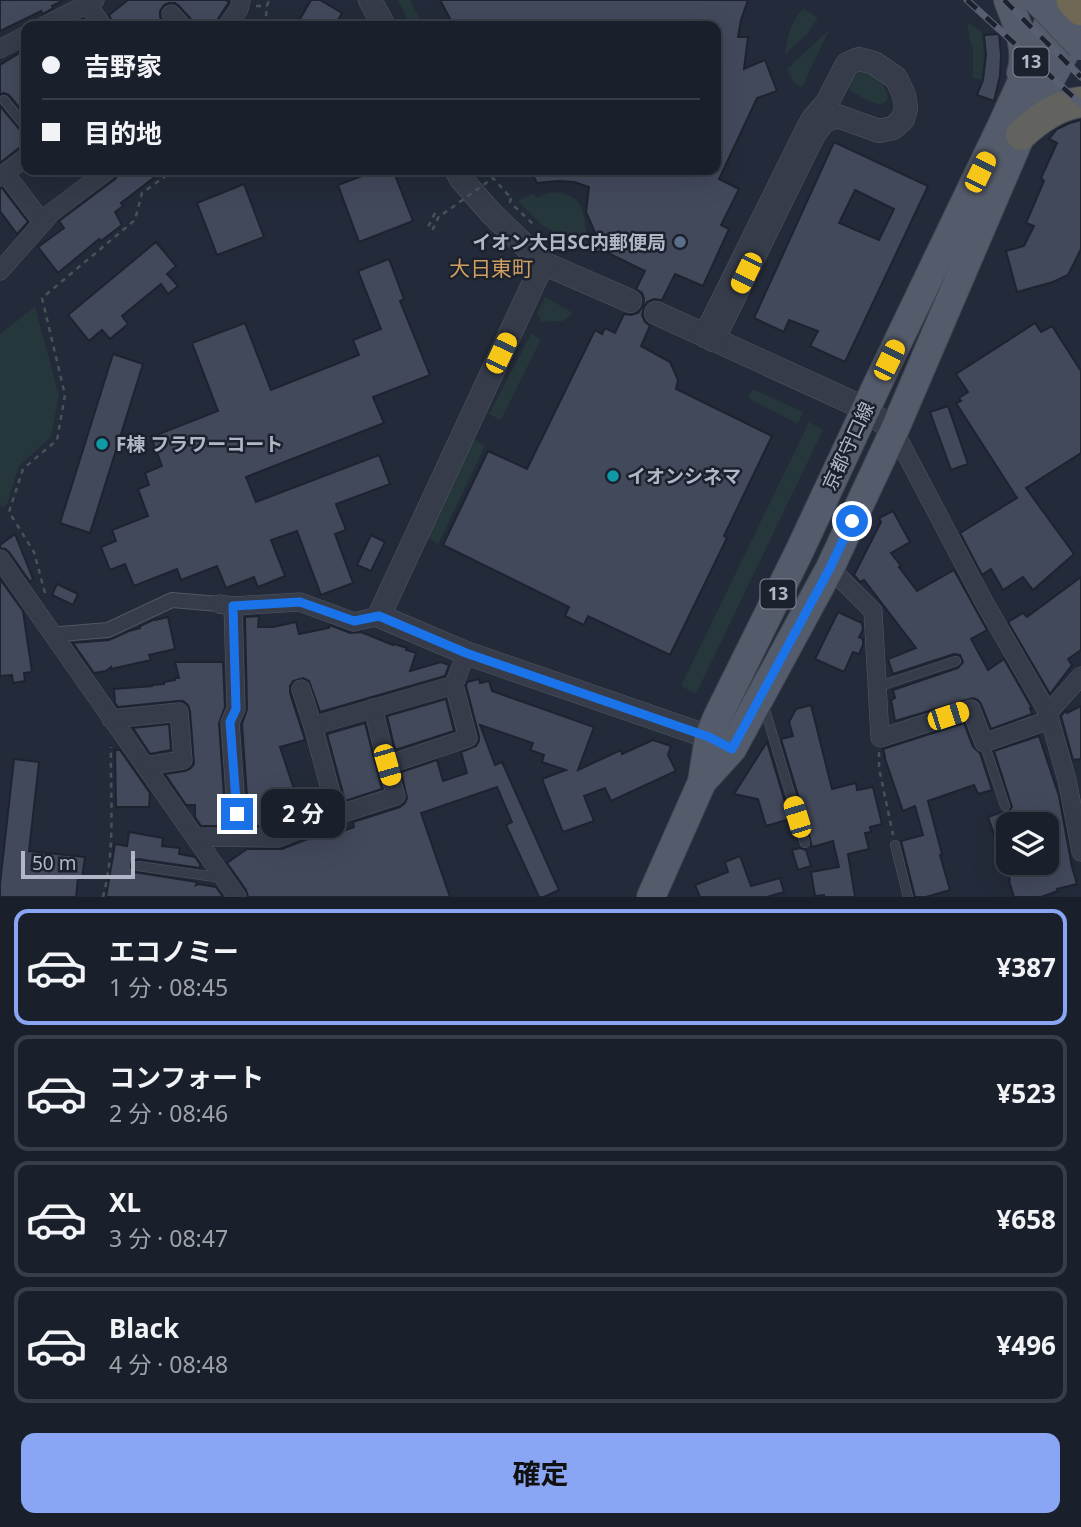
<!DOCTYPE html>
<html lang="ja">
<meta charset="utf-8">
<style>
:root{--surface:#1a202b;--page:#232833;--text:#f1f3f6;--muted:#9fa3a9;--line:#383e47;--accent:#89a5f3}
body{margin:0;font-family:"Noto Sans","Noto Sans JP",sans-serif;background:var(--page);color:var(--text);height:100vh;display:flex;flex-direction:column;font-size:26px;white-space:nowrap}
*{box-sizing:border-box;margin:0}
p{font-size:23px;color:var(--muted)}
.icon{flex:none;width:38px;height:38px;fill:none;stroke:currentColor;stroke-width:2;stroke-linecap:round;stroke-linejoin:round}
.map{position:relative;height:897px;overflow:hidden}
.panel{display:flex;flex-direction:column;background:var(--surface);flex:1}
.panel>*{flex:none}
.top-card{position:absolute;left:21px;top:21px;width:700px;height:154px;border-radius:14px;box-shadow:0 7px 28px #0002,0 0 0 2px var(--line);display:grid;align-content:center;height:154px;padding:0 21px;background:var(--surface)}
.buttons{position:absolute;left:996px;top:812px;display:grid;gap:14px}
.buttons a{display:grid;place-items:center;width:63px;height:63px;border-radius:14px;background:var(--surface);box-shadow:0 7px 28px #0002,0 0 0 2px var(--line);font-size:35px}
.scale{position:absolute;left:21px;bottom:18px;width:114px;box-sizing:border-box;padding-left:7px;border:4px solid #b1b7c6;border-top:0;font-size:19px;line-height:24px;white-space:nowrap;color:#b1b7c6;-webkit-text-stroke:5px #1c212e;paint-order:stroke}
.end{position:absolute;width:32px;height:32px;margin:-16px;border:9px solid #1a73e8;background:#fff;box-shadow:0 0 0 4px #fff}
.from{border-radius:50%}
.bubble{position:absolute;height:49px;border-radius:14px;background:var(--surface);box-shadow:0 7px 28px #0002,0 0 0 2px var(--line);font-size:23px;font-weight:700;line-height:49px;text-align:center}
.car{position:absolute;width:21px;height:42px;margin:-21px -10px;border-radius:9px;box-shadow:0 0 5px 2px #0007;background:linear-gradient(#f5c518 24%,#345 0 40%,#f5c518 0 76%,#345 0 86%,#f5c518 0)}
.top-card b{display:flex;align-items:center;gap:24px;height:66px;font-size:26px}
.top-card b+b{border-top:2px solid var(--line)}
.top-card i{width:18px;height:18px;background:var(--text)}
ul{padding:12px 0 0;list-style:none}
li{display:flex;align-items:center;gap:21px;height:116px;margin:0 14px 10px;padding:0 7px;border:4px solid var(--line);border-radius:14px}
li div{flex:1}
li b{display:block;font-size:26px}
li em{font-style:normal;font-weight:700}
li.current{border-color:var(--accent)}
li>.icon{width:63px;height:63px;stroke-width:1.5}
.cta{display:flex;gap:14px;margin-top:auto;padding:14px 21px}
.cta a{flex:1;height:80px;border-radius:14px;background:var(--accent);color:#111;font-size:28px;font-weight:700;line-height:80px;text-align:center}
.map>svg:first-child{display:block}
.green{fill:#26373b}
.building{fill:#42495b;stroke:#1e2330;stroke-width:2;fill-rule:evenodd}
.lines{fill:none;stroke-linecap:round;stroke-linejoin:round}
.service-casing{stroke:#515764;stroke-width:10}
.pedestrian-casing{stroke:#515764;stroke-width:16}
.minor-casing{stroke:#515764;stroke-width:19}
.tertiary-casing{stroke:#515764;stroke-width:24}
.primary-casing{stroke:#3f4553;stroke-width:30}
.trunk-casing{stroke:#414754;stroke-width:32}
.path{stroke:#445459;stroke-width:2.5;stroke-dasharray:5 5;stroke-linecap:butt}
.service{stroke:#363c4a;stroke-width:9}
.pedestrian{stroke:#363c4a;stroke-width:14}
.minor{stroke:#363c4a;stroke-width:18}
.tertiary{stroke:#363c4a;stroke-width:23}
.primary{stroke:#545b6a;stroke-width:28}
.trunk{stroke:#62625f;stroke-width:30}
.rail-casing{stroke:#585f70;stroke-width:7}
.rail{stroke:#1c212e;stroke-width:4.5;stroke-dasharray:13;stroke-linecap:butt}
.primary-bridge-casing{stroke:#3f4553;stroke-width:30;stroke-linecap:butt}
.motorway-bridge-casing{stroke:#414754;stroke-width:35;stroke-linecap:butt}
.path-bridge{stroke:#445459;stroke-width:2.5;stroke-dasharray:5 5;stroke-linecap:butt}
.primary-bridge{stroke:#545b6a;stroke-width:28}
.motorway-bridge{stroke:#6f6854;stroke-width:33}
.route{stroke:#1a73e8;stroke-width:9}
.service-dot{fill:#5c6f8a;stroke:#1c212e;stroke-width:2.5}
.culture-dot{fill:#0f9aa8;stroke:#1c212e;stroke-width:2.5}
.labels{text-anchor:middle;stroke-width:5;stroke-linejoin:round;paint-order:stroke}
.shield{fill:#1c212e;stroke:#848a98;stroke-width:2}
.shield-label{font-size:18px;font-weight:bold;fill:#b1b7c6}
.poi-label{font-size:19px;font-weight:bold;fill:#b1b7c6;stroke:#1c212e;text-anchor:start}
.street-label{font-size:19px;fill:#b1b7c6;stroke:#1c212e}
.neighbourhood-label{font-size:21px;fill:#cf9f63;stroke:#1c212e}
</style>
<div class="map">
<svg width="1081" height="897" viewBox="0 0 1081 897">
<rect width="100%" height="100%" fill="#232a39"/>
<g class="green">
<polygon points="398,0 410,0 423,25 411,26"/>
<path d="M804,9L818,18L807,34L785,54C788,38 790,19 804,9Z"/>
<polygon points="967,22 982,32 984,55 982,80 973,78 973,48 970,42"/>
<path d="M829,30L802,87C793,84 791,77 787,69Z"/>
<path d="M861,72C888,77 898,110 874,103C865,100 857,94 849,90L847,84L852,76Z"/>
<path d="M556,192C563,194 572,195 577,201C586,210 587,240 588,252L542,225L518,201L532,194L538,198L548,193Z"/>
<polygon points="545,297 573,313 563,321 542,322 537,314"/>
<polygon points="35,307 59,396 51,437 19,466 7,504 2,507 0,504 0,334"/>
<polygon points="531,334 541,339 501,420 489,414"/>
<polygon points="753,389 803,412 798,424 748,398"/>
<polygon points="809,422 823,430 696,694 681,686"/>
<polygon points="473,439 485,446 438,544 426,536"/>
</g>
<g class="building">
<polygon points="0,0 64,0 52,6 53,8 43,14 41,11 0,31"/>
<polygon points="128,0 226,0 229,2 218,19 216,26 193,26 191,19 179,6 175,3 169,3 164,5 160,11 160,17 167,26 114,26 109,15"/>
<polygon points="311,0 320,0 342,13 335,26 296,26"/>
<polygon points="440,0 748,0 741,20 738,37 748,37 744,69 765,60 777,91 757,98 719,179 739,189 721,225 729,229 703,286 675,274 662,300 654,299 647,302 644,307 642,315 645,322 650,326 641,346 670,362 678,380 676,389 772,436 724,536 727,538 670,655 588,616 584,625 565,616 569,607 443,545 488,451 527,469 595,330 602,334 605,328 615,333 624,314 631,315 638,313 643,306 644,299 642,293 636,289 645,271 604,251 595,252 593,240 597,237 586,212 589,187 574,182 558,181 537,183 530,170 716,170 716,26 454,26"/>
<polygon points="999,34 1001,55 1000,76 994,101 977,95 983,80 986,55 984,35"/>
<polygon points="26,49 26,116 9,95 4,93 0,94 0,65"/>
<polygon points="0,106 26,137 26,146 19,148 0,163"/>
<polygon points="1081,120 1081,249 1068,275 1053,282 1017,292 1006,251 1024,246 1034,226 1026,223 1044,181 1041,178 1057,143 1049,139 1057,129 1070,123"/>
<path d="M834,142L928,186L845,362L810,346L818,331L789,320L784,332L754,318ZM855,190L894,209L879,240L839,223Z"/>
<polygon points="119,170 164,170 121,203 123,206 115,212 122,225 101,241 99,239 58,273 38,247 64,228 59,221 115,179 118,175"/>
<polygon points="378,170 393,170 413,221 359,242 338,185"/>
<polygon points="244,184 264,237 217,255 197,203"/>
<polygon points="0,188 2,188 28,222 17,234 0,211"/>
<polygon points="156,242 176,266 167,274 178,286 168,294 161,284 122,316 128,324 110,339 102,330 89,341 68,315"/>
<polygon points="389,259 404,299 400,301 430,375 373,397 384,423 246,477 256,502 379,455 390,484 336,504 346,530 335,534 353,583 321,595 297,531 271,540 285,576 258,587 254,577 226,588 217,566 181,580 177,569 134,586 125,564 110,570 101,547 116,541 112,530 148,516 138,489 149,485 145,473 162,466 151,437 218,411 192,343 245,323 271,390 359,355 353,340 381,329 358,271"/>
<polygon points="1035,323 1041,332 1052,326 1081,371 1081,453 1026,488 1074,554 1033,590 1023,577 1003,590 991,569 982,575 960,533 1017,498 956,403 961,401 959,398 968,392 956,374"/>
<polygon points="113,354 143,364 90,533 60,523"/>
<polygon points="948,406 968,464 951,470 930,412"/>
<polygon points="893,511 910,542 891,553 901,566 899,567 917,591 954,570 987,630 971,639 988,670 1004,659 1032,708 1030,708 1032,714 991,729 981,704 978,700 973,698 895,721 891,700 895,698 893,690 958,668 963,662 960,655 954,654 893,674 888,659 916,648 864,580 860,582 854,575 881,522 879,518"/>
<polygon points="15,534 33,579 30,582 9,552 5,549 0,548 0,545"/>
<polygon points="371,535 385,542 371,571 357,565"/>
<polygon points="1081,577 1081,650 1068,659 1072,665 1050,694 1008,622 1023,613 1027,617"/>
<polygon points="0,579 23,611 32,672 24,673 25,681 13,683 12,675 0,676"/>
<polygon points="57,584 78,594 73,605 52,595"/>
<polygon points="838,612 862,623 863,630 859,637 863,639 863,645 859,654 853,652 844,672 815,659"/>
<polygon points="259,616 258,627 273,627 296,622 299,634 329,628 330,625 350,633 361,632 393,645 394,644 407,648 406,650 416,653 410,671 441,662 449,665 445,676 320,712 309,681 303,678 293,681 290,686 290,693 305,740 280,747 295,792 260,804 262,826 249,826 242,724 247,709 245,617"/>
<polygon points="168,617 175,649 149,655 151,660 111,669 111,667 106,671 94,673 73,643 109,640 129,631 140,628 140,626 155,619 155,620"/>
<polygon points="175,662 223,662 225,707 219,723 226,826 201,826 195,817 195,805 186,805 165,774 185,771 190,769 194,764 190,711 188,705 183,701 178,701 118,707 115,703 114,689 152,686 152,685 164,684 164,682 175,680 175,678 179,678"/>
<polygon points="479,679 480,683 489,681 492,691 594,727 578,770 621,750 622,754 653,740 671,746 668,755 676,771 611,801 605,788 584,796 594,821 563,832 542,779 566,770 542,762 544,755 530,750 533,743 480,725 495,765 502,762 559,890 544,897 539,897 506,825 512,822 497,787 421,813 450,897 248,897 246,890 227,863 247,849 282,849 331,830 332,835 354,827 353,822 400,807 405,803 407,798 401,772 437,760 443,781 467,773 461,752 476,746 479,741 479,736 466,686 467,682"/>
<polygon points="446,699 454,731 395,750 387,716"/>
<polygon points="811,705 832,789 856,783 857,790 873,787 882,824 870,827 871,832 865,833 869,849 848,854 855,897 824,897 824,895 815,896 811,872 839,867 833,841 812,847 804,815 781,739 793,736 789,722 796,709"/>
<polygon points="1081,706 1081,759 1073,760 1061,716 1066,710 1067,713"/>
<polygon points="365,723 382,789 345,801 327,734"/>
<polygon points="964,723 973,747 980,753 992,790 978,794 974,785 928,801 942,854 940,855 950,890 926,897 915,897 901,841 923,835 915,806 903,811 884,756 885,756 883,749"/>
<polygon points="169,724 171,750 150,754 133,728"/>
<path d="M1039,736L1059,796L1072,867L1077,884L1057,889L1058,891L1041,897H1014L1009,881L1010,880L988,817L1002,812H1008L1012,807L994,751ZM1035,812L1039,824H1046V867L1023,875L1019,863H1008V822Z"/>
<polygon points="767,742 790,819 766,826 758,799 734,794"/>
<polygon points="115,750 120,750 150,793 149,807 116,807"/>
<polygon points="14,759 39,762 29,851 85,857 82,879 78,878 76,897 0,897 0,884"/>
<polygon points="320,796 323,808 305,815 301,802"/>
<polygon points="129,832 163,838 162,846 180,848 179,854 195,857 200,864 200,868 138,859 133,861 131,864 131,868 134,872 197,882 196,885 198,884 216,887 223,897 106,897 115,844 127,846"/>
<polygon points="800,848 806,850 811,866 798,870 792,850"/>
<polygon points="740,856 751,886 780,878 784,892 767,897 700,897 695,885 728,872 725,862"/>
</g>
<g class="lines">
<g class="service-casing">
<g id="service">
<polyline points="4,100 26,127"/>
<polyline points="877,687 956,661"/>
<polyline points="763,703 805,843"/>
<polyline points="984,743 1005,806"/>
<polyline points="895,845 908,897"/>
<polyline points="138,866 222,878"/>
</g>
</g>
<g class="pedestrian-casing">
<polyline id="pedestrian" points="60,634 108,630 172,600 219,604"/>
</g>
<g class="minor-casing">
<g id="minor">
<polyline points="87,4 103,26"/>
<polyline points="171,14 182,26"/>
<polyline points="44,26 95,0"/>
<polyline points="227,26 239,9 241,1"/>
<polyline points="0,49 26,35"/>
<polyline points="5,173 43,223"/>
<polyline points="0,177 26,157"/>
<polyline points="0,271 51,213 108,170"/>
<polyline points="894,431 984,602 1048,713 1067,780 1081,852"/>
<polyline points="0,559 237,897"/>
<polyline points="830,568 873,611 880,738 971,709 984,743 1049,720"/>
<polyline points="219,604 233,606 300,602 354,622 379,616"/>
<polyline points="233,606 236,709 230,722 238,837"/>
<polyline points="373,708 387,765"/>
<polyline points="1048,713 1081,676"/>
<polyline points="111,719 179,712 183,760 145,766"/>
<polyline points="313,726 454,685 466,653"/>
<polyline points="337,815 396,796 387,765 468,738 454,685"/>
<polyline points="195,837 278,838 337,815 313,726 301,689"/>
</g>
</g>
<g class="tertiary-casing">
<g id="tertiary">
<polyline points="370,0 384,26"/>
<polyline points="456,170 461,179 492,214 543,263 630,301"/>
<polyline points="543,263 379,616 466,653 709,737 722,744"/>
<polyline points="656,313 866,409 894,431"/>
<polyline points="705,336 806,132 813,119 827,103 847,64 859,59 874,63 896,78 904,95 906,108 903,119 893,128 879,131 837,116 824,121 813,136 713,340"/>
</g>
</g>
<g class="primary-casing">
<g id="primary">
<path d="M1008,0C1016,21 1029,50 1021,73"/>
<polyline points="702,782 732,749 830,568 894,431 1021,135 1081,22"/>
<polyline points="651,897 702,782 709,737 717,718 799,552 878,383 1002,125 1059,0"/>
</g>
</g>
<g class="trunk-casing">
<path id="trunk" d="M1021,135C1038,119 1057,105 1081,102"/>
</g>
<g class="path">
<polyline points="256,6 267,6"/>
<polyline points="265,26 267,6 269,0"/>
<polyline points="511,198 510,202 536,227"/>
<polyline points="435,213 428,227 433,229 439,216 443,214"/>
<polyline points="45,593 34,552 9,512 23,469 57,440 65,395 42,298 135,220 142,193 174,170"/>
<polyline points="879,752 879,768 893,835"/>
<path d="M103,897C116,848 110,797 111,747"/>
</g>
<use href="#service" class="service"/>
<use href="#pedestrian" class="pedestrian"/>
<use href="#minor" class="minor"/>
<use href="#tertiary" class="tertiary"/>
<use href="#primary" class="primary"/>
<use href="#trunk" class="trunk"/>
<g class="rail-casing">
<g id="rail">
<polyline points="967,0 1081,104"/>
<polyline points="1004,0 1081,77"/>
</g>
</g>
<use href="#rail" class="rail"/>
<g class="primary-bridge-casing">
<polyline id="primary-bridge" points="1037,0 1081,46"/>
</g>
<g class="motorway-bridge-casing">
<polyline id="motorway-bridge" points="1073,0 1081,9"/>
</g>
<polyline class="path-bridge" points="443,214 493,178 511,198"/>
<use href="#primary-bridge" class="primary-bridge"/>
<use href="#motorway-bridge" class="motorway-bridge"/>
</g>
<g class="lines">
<polyline class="route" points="237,814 230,722 236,709 233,606 300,602 354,621 379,616 466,653 709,737 732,749 830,568 852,521"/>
</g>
<circle class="service-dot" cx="680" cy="242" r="7"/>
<g class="culture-dot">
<circle cx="102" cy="444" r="7"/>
<circle cx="613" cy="476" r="7"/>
</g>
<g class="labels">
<g class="shield">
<rect x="1013.5" y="47.5" width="35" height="29" rx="5"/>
<rect x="760.5" y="579.5" width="35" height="29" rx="5"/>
</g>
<g class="shield-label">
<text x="1031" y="68">13</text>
<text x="778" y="600">13</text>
</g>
<g class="poi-label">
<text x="666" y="249" text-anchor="end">イオン大日SC内郵便局</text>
<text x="116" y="451">F棟 フラワーコート</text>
<text x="627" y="483">イオンシネマ</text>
</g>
<g class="street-label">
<text transform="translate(848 446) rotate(-65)" y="7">京都守口線</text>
</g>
<g class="neighbourhood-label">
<text x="491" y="276">大日東町</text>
</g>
</g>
</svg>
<div class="buttons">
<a><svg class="icon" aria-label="layers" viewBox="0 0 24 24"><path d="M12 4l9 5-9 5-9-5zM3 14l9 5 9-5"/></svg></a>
</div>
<div class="scale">50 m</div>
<i class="end from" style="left:852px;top:521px"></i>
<i class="end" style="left:237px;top:814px"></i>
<div class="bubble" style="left:261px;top:789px;width:84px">2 分</div>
<i class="car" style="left:980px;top:172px;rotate:26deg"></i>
<i class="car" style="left:746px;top:273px;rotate:206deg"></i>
<i class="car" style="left:501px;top:353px;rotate:25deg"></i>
<i class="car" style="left:889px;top:360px;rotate:26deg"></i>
<i class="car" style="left:948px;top:716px;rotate:72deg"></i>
<i class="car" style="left:387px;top:765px;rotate:164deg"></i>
<i class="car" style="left:797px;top:817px;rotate:343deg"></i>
<div class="top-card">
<b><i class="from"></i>吉野家</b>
<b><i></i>目的地</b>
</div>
</div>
<section class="panel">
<ul>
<li class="current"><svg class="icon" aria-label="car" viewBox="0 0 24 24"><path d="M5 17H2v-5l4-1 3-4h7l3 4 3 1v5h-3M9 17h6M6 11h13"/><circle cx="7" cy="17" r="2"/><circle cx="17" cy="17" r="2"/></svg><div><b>エコノミー</b><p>1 分 · 08:45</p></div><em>¥387</em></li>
<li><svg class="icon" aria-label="car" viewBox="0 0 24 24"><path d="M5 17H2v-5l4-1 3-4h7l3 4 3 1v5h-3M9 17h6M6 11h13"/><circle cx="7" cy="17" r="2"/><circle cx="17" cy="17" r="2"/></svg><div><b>コンフォート</b><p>2 分 · 08:46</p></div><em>¥523</em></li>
<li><svg class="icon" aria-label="car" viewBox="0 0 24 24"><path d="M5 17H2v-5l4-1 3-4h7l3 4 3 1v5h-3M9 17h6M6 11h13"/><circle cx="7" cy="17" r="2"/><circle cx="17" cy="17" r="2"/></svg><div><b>XL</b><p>3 分 · 08:47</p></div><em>¥658</em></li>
<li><svg class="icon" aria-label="car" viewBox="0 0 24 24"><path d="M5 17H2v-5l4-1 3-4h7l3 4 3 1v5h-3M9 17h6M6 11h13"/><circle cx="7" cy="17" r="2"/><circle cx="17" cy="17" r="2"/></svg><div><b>Black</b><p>4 分 · 08:48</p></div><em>¥496</em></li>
</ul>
<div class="cta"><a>確定</a></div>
</section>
